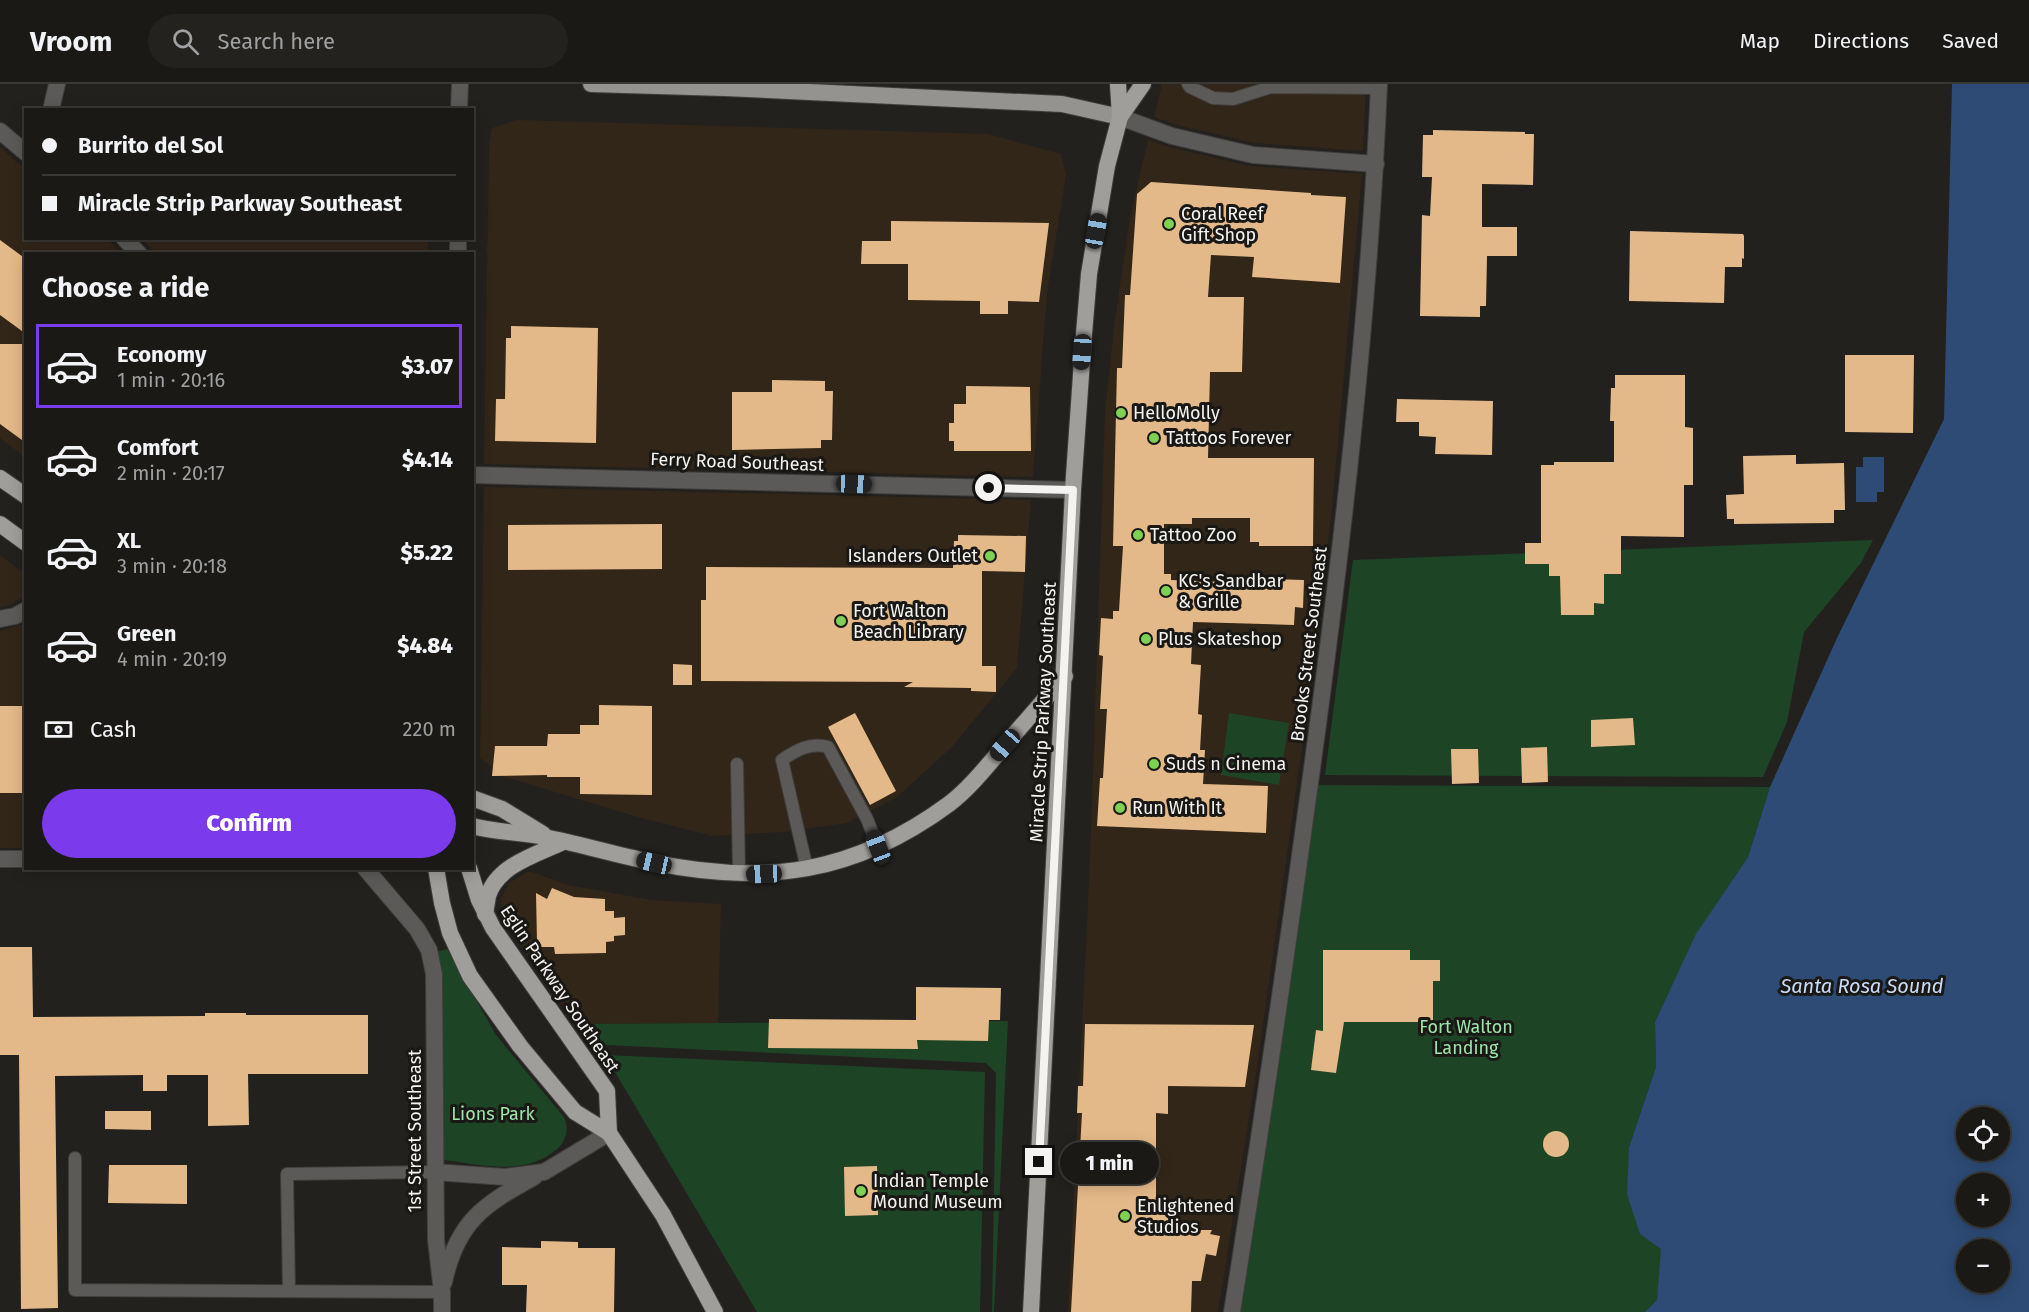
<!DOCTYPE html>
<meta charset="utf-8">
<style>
:root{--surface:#1a1916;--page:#23221f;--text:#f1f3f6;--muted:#9fa0a1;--line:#383835;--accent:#7c3aed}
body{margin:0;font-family:"Fira Sans",sans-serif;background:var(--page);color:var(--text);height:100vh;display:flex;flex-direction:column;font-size:22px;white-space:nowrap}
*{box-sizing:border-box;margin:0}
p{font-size:20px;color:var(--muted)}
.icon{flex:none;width:33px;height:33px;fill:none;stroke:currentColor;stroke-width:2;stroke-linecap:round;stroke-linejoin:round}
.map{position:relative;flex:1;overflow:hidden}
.sheet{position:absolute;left:24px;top:168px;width:450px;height:618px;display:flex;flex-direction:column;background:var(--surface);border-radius:0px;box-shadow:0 3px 15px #0003,0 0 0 2px var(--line)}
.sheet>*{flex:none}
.hud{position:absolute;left:24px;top:24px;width:450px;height:132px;border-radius:0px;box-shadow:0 3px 15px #0003,0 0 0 2px var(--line);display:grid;align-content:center;height:132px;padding:0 18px;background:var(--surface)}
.tools{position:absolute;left:1956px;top:1023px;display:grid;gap:12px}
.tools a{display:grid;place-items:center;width:54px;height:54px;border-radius:50%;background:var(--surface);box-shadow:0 3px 15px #0003,0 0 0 2px var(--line);font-size:30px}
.end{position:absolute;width:27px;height:27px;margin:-14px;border:8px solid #f4f3f1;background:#111;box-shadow:0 0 0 3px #111}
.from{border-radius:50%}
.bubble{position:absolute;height:42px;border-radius:21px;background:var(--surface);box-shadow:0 3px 15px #0003,0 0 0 2px var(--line);font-size:20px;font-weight:800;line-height:42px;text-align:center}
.car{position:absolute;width:18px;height:36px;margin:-18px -9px;border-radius:8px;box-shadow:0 0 4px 2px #0007;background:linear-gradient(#222 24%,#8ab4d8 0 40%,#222 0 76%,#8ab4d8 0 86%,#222 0)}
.hud b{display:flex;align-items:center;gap:21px;height:57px;font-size:22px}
.hud b+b{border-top:2px solid var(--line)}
.hud i{width:15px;height:15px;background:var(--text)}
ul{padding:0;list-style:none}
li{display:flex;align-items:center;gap:18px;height:84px;margin:0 12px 9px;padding:0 6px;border:3px solid transparent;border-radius:0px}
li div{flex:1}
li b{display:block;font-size:22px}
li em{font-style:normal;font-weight:800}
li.on{border-color:var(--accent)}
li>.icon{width:54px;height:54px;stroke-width:1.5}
h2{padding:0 18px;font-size:27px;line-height:72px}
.pay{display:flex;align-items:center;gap:15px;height:66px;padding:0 18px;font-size:22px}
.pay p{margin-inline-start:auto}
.action{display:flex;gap:12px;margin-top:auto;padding:12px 18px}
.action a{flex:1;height:69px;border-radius:36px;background:var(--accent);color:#fff;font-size:24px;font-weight:800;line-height:69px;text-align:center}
header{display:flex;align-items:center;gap:36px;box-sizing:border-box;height:84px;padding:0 30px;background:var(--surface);border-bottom:2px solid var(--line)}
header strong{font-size:28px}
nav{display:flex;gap:33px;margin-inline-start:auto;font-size:21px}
.search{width:420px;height:54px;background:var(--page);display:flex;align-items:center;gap:15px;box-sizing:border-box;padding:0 21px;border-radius:33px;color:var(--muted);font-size:22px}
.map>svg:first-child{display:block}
.commercial{fill:#322618}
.green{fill:#1e4426}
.water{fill:#2d4b75;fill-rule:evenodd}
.building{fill:#e4b989}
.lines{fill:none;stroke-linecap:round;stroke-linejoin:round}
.service-casing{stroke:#3f3e3c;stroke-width:14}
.minor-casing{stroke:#3f3e3c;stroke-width:18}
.tertiary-casing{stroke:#3f3e3c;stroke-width:18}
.primary-casing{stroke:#3f3e3c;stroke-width:18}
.trunk-casing{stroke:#3f3e3c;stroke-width:18}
.service{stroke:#5b5a59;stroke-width:12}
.minor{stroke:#5b5a59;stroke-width:16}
.tertiary{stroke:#5b5a59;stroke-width:16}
.primary{stroke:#959390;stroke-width:16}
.trunk{stroke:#a09e9b;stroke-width:16}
.route{stroke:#f4f3f1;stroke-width:8}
.poi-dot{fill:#7ed153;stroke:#191815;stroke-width:2}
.labels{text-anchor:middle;stroke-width:6;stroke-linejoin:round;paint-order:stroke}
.poi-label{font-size:18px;fill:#f4f3f1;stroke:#191815;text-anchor:start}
.street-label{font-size:18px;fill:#f4f3f1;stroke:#191815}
.park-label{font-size:18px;fill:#9ce4a8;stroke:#191815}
.water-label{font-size:20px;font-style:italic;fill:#c7dbf7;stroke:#191815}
</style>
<header>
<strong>Vroom</strong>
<div class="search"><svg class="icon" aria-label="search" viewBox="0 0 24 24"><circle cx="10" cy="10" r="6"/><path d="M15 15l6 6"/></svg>Search here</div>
<nav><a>Map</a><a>Directions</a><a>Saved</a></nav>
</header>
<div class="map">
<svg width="2029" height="1228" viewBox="0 0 2029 1228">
<rect width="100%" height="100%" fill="#22211e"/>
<g class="commercial">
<polygon points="1162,0 1366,0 1363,67 1255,59 1177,41 1154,33"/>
<polygon points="517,36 988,50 1061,70 1066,91 1047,209 1033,393 484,380 489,61 492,44"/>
<polygon points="1148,56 1169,63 1249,82 1362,90 1331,434 1311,600 1256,990 1218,1228 1068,1228 1090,776 1105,327 1115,236 1130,133"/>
<polygon points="0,63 25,85 26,154 107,155 121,169 26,170 25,373 0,354"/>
<polygon points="142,155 428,155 428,169 155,169"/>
<polygon points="484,403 1031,416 1017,584 952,663 897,713 847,739 784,748 712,752 641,734 502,692 480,674"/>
<polygon points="0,471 26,491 25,512 9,521 0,523"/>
<polygon points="25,539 25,764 0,764 0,547"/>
<polygon points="529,787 568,801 651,816 721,820 718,939 575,940 501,834 501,814 509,799"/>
</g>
<g class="green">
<polygon points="1873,456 1861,479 1804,548 1787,638 1763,693 1325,691 1353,476"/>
<polygon points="1229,629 1289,639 1279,701 1221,691"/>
<polygon points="1310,701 1770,703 1748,773 1697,850 1655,938 1656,983 1629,1063 1640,1150 1662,1165 1657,1216 1645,1228 1232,1228"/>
<path d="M447,865L496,951L564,1033C569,1044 567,1057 556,1066C524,1092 482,1081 445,1076L443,1073L437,868Z"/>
<polygon points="1008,937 994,1228 992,1228 996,989 986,979 606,961 598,971 575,940"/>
<polygon points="605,971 985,988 980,1228 757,1228"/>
</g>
<g class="water">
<path d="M1952,0H2029V1228H1645L1657,1216L1661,1165L1640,1150L1627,1110L1629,1063L1656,983L1655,938L1696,850L1748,773L1770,703L1837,554L1944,335ZM1966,1034H2000V1066H1966ZM1966,1100H2000V1132H1966ZM1966,1166H2000V1198H1966Z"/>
<polygon points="1863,373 1884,373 1884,408 1877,408 1877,418 1856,418 1856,383 1863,383"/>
</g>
<g class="building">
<polygon points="1433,46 1525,48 1525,50 1534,50 1533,101 1482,100 1482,143 1517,143 1517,172 1487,172 1486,222 1480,222 1480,233 1420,232 1422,131 1430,132 1432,93 1422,93 1423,51 1433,51"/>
<polygon points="1151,98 1311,109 1311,111 1346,113 1340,199 1252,193 1254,173 1211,171 1208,213 1244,213 1242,288 1210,288 1208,374 1314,374 1313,462 1259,462 1259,458 1250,458 1250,434 1192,434 1192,440 1164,440 1164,490 1171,490 1171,496 1224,498 1224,496 1241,497 1241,494 1304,496 1303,524 1295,523 1294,541 1193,538 1191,580 1201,581 1198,630 1202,631 1200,666 1205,666 1203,700 1268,702 1266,749 1097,742 1100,694 1103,694 1107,625 1100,625 1103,572 1099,571 1101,534 1113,535 1113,527 1119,527 1123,462 1113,462 1117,284 1122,284 1125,211 1130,211 1137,110"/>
<polygon points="891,137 1049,139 1039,218 1008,217 1008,230 980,230 980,217 908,216 908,180 861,180 862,157 891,157"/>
<polygon points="1630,147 1743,150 1744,152 1744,175 1742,174 1742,183 1725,183 1724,219 1629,217"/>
<polygon points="0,156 26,175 26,250 0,231"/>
<polygon points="511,242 598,244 596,359 495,357 496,315 505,315 506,254 511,254"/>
<polygon points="0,260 26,260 26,359 0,340"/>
<polygon points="1845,271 1914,271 1913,349 1845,348"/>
<polygon points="1615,291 1685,291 1685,343 1693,344 1693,401 1684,401 1684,453 1621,452 1621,490 1604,490 1604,520 1594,519 1594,531 1561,531 1560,492 1549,492 1549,480 1525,480 1525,459 1541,459 1541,381 1554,381 1554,378 1614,378 1614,337 1610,337 1611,304 1615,304"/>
<polygon points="772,296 825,297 825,307 833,307 832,356 821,356 821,364 732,366 732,308 772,308"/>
<polygon points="966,302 1030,303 1031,367 954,367 954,357 949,357 949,339 954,339 954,320 966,320"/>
<polygon points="1397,315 1493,317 1492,371 1435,370 1436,353 1419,352 1419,338 1396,338"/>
<polygon points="1796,371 1796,380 1844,379 1845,426 1834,426 1834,439 1734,440 1734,435 1727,435 1726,411 1744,410 1743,372"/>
<polygon points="662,440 662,485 508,486 508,441"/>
<polygon points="958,451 1026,452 1025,488 982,487 982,582 996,582 996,608 971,607 971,604 904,603 913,598 701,597 701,516 706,516 706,483 953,484 954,457 958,457"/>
<polygon points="673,580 692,581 692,601 673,601"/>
<polygon points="599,621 652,622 652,711 580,710 580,693 547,693 547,691 492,692 495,662 547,662 548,650 580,650 580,641 599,641"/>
<rect x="0" y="622" width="26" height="87"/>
<polygon points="855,629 896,707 870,721 828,643"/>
<polygon points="1633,634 1635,661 1591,663 1591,636"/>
<polygon points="1547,663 1548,698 1522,699 1521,664"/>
<polygon points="1451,665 1478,665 1479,699 1452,700"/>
<polygon points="552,804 574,813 605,815 605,827 614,827 614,834 625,833 625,851 614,852 614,857 606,858 606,869 555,870 554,863 540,863 540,858 537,858 536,809 547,815"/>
<polygon points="0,863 32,863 33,933 205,932 205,929 246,929 246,931 368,931 368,990 248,990 249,1041 208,1042 208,991 167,991 167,1007 143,1007 143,991 55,992 58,1224 21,1225 19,971 0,971"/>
<polygon points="1323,866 1410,866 1410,876 1440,876 1440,897 1433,897 1433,938 1344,938 1336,989 1311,986 1316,946 1323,947"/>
<polygon points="916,903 1001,904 1000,936 989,936 988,957 917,956 918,965 768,964 769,935 916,936"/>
<polygon points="1085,940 1254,941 1245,1003 1168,1002 1168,1030 1156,1029 1156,1118 1173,1118 1173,1146 1212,1146 1210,1150 1220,1152 1216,1172 1206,1170 1201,1197 1192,1197 1191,1228 1071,1228 1082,1029 1077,1029 1078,1002 1083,1002"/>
<polygon points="105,1027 151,1027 151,1046 105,1045"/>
<circle cx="1556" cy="1060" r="13"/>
<polygon points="109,1081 187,1081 187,1120 108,1119"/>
<polygon points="877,1082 878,1131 845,1132 844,1083"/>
<polygon points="541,1157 578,1158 578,1164 615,1164 614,1228 526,1228 527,1201 502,1201 502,1163 541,1164"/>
</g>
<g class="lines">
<g class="service-casing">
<g id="service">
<polyline points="1188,0 1190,3 1213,14 1233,15 1271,3 1379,4"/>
<polyline points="737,680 739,789"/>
<path d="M807,785L782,676C796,666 811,658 828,663L867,735L878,763"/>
<polyline points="75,1074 75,1206 442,1208"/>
<polyline points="289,1207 287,1090 434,1088"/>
</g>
</g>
<g class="minor-casing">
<g id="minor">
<polyline points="51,26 57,0"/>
<polyline points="1120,33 1172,52 1253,71 1376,80"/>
<polyline points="0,47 26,69"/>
<polyline points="124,154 139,170"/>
<polyline points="472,391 1073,406"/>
<polyline points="0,535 15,532 26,526"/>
<polyline points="0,775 26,775"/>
<polyline points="365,784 417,845 429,866 434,890 436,1156 442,1208 442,1228"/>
<polyline points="434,1088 505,1093 544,1088 609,1049"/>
<path d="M444,1198C457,1138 483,1121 534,1093"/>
<path d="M1232,1228C1260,1052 1286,876 1310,699C1342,467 1369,234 1379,0"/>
</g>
</g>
<g class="tertiary-casing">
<g id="tertiary">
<polyline points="459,26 460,0"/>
<polyline points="458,170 458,154"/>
</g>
</g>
<g class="primary-casing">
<polyline id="primary" points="591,0 725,4 1062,20 1120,33"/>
</g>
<g class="trunk-casing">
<g id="trunk">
<polyline points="1120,33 1143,0"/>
<polyline points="0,394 26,412"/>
<polyline points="0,440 26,459"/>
<polyline points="472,714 502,725 543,750"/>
<path d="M472,742C498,749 524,748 549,754C583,761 617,771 651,778C765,802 854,790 949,720C970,704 988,681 1005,661C1025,638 1045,615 1065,592"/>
<polyline points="436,784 442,819 450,849 470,892 520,962 575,1028 609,1049 663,1131 715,1228"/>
<polyline points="469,784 479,816 493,844 607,1007 609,1049"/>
<path d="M485,830C486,824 487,818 488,812C497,781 538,770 563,758"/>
<polyline points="1031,1228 1073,406 1083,262 1089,190 1107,82 1120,33 1118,0"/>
</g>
</g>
<use href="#service" class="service"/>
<use href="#minor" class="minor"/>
<use href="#tertiary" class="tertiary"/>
<use href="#primary" class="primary"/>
<use href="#trunk" class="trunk"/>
</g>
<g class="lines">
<polyline class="route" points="989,404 1073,406 1039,1078"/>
</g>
<g class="poi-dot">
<circle cx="1169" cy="140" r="6"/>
<circle cx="1121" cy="329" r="6"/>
<circle cx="1154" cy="354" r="6"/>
<circle cx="1138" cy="451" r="6"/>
<circle cx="990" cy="472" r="6"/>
<circle cx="1166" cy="507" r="6"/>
<circle cx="841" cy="537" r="6"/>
<circle cx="1146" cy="555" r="6"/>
<circle cx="1154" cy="680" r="6"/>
<circle cx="1120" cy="724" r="6"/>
<circle cx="861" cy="1107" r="6"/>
<circle cx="1125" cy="1132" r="6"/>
</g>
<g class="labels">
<g class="poi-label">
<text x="1181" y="136">Coral Reef<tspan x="1181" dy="21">Gift Shop</tspan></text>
<text x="1133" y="335">HelloMolly</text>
<text x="1166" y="360">Tattoos Forever</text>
<text x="1150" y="457">Tattoo Zoo</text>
<text x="978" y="478" text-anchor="end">Islanders Outlet</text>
<text x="1178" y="503">KC's Sandbar<tspan x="1178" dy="21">&amp; Grille</tspan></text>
<text x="853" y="533">Fort Walton<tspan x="853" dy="21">Beach Library</tspan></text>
<text x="1158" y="561">Plus Skateshop</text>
<text x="1166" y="686">Suds n Cinema</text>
<text x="1132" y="730">Run With It</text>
<text x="873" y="1103">Indian Temple<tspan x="873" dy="21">Mound Museum</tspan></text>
<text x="1137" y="1128">Enlightened<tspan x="1137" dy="21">Studios</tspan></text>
</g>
<g class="street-label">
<text transform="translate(737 378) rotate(2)" y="6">Ferry Road Southeast</text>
<text transform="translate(1309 560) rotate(-83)" y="6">Brooks Street Southeast</text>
<text transform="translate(1043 628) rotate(-87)" y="6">Miracle Strip Parkway Southeast</text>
<text transform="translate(560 905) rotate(56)" y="6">Eglin Parkway Southeast</text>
<text transform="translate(415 1047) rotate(-90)" y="6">1st Street Southeast</text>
</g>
<g class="park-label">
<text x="1466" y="949">Fort Walton<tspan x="1466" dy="21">Landing</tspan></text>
<text x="493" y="1036">Lions Park</text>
</g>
<g class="water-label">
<text x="1862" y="909">Santa Rosa Sound</text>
</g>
</g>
</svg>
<div class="tools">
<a><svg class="icon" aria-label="locate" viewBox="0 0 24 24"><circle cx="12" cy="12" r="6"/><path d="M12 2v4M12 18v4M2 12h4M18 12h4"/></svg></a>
<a>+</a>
<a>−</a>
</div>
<i class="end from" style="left:989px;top:404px"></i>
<i class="end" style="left:1039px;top:1078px"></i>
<div class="bubble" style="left:1060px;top:1058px;width:99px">1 min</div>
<i class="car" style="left:1096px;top:147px;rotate:10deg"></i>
<i class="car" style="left:1082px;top:268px;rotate:184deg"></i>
<i class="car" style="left:854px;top:400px;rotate:92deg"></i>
<i class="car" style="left:1005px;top:661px;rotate:221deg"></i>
<i class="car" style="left:878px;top:763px;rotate:339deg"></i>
<i class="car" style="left:654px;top:779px;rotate:283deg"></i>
<i class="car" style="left:764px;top:790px;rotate:268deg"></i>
<div class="hud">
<b><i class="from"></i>Burrito del Sol</b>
<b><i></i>Miracle Strip Parkway Southeast</b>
</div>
<section class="sheet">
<h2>Choose a ride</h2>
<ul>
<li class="on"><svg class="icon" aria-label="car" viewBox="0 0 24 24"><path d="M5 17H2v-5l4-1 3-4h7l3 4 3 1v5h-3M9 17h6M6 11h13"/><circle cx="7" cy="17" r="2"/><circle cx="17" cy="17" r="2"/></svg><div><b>Economy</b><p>1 min · 20:16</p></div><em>$3.07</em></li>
<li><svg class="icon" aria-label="car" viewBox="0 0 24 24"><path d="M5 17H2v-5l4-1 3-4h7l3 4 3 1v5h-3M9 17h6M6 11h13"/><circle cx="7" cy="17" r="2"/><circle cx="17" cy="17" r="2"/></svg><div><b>Comfort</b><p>2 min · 20:17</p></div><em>$4.14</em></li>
<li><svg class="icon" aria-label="car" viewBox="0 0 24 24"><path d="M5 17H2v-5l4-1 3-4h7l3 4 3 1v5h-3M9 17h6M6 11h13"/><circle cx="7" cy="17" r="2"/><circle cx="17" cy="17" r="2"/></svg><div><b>XL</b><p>3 min · 20:18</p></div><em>$5.22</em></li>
<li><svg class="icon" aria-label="car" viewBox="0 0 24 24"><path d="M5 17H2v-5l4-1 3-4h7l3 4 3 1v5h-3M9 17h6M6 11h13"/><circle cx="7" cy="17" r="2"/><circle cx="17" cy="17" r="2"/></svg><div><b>Green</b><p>4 min · 20:19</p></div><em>$4.84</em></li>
</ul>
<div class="pay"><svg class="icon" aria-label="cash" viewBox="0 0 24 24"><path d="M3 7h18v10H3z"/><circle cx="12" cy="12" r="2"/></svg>Cash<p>220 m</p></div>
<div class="action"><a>Confirm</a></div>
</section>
</div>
